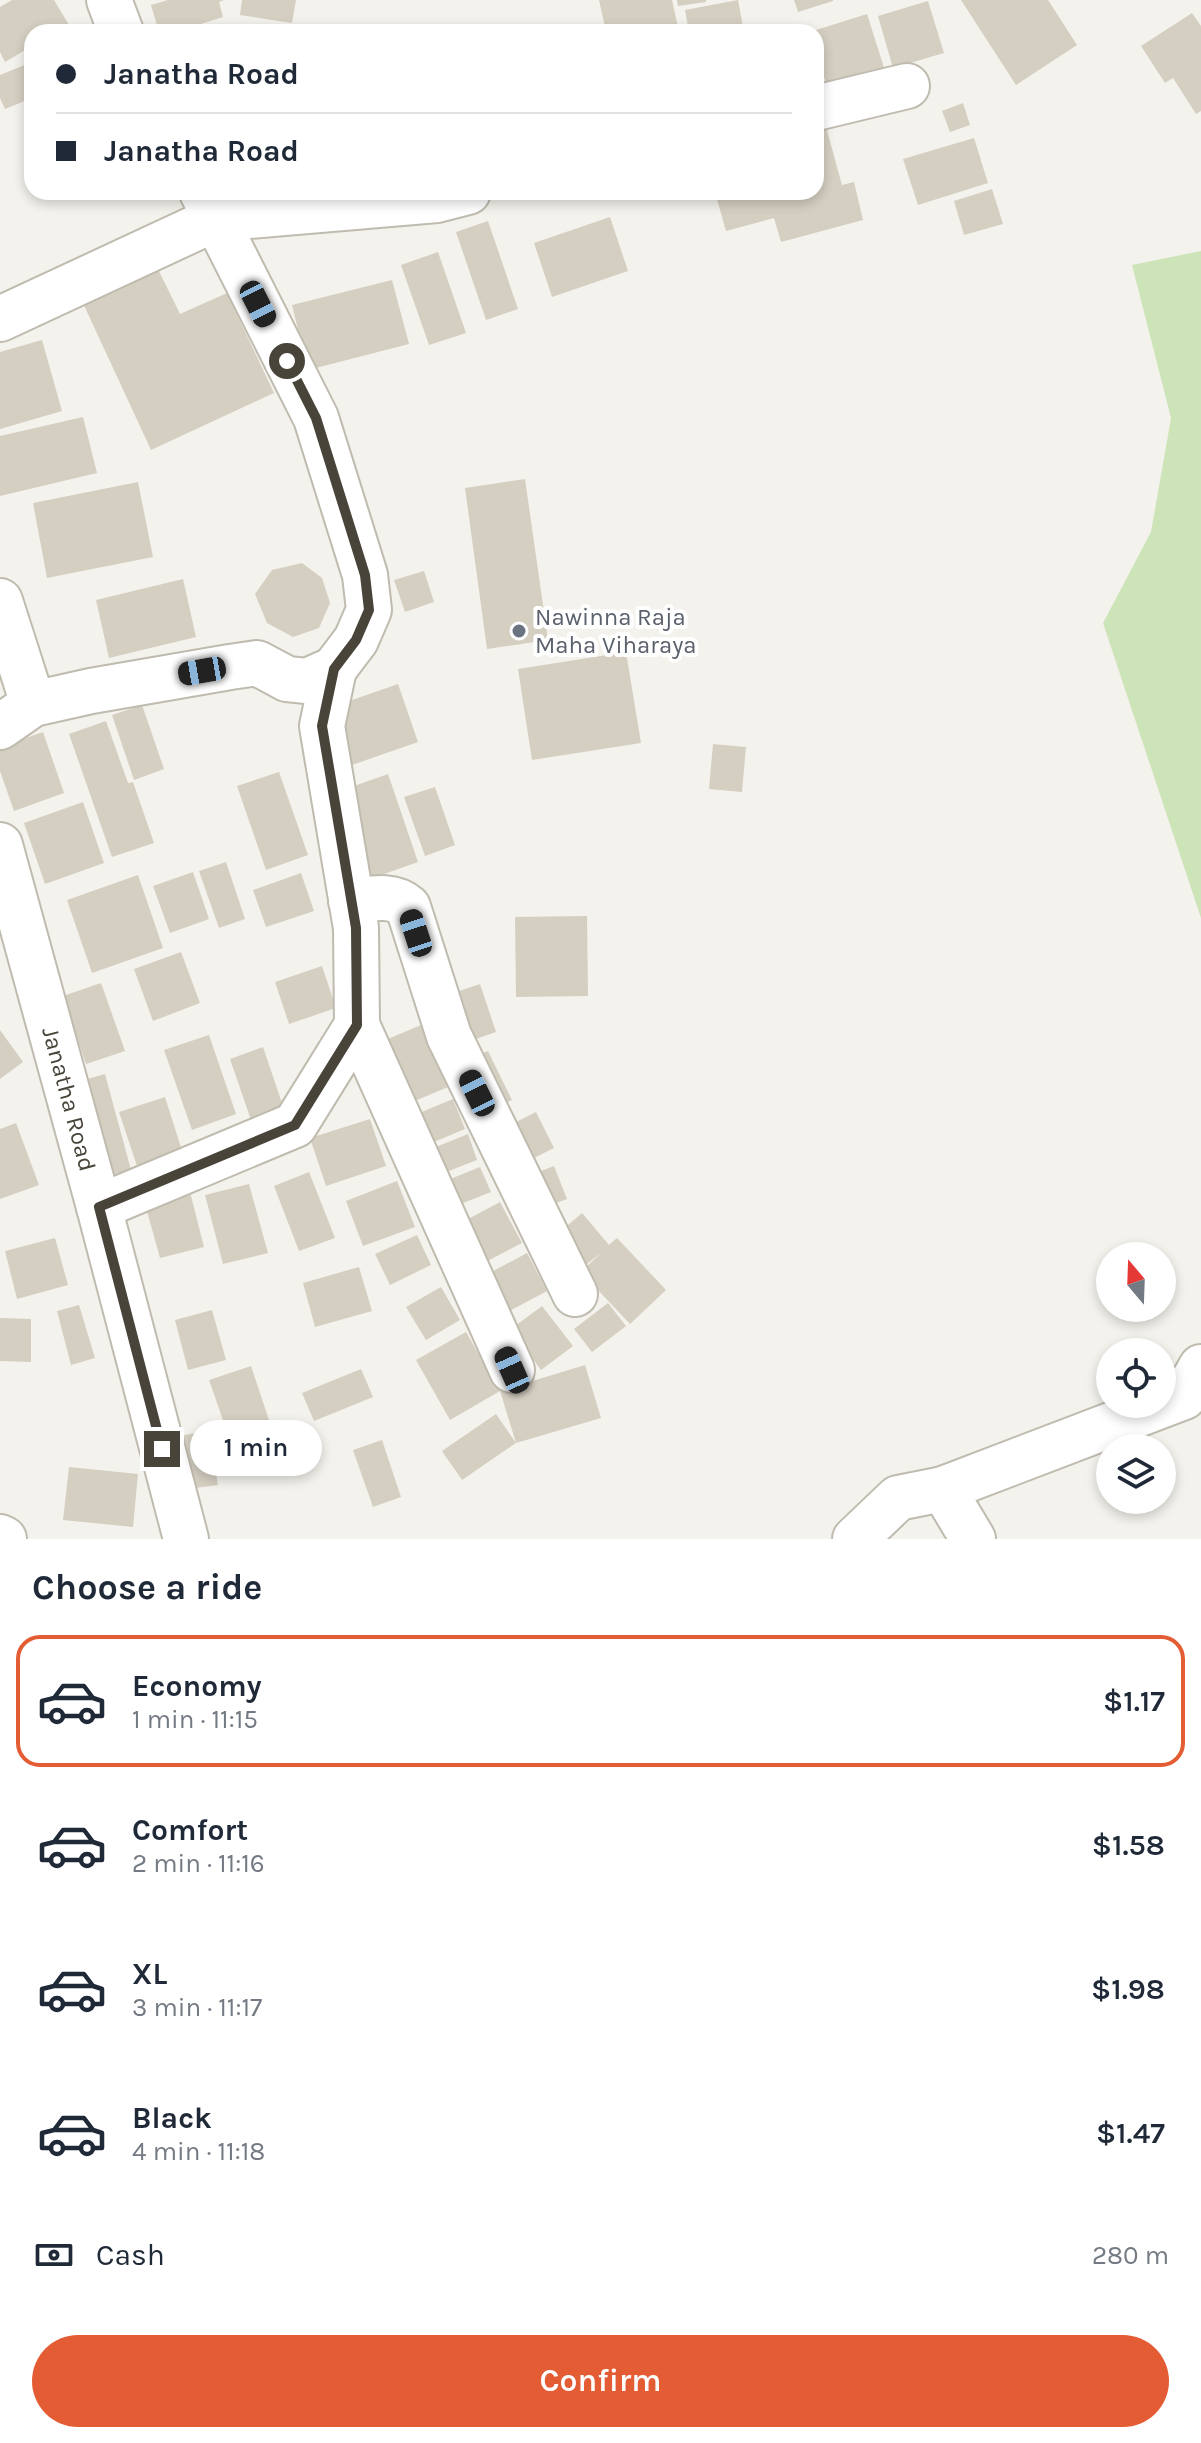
<!DOCTYPE html>
<meta charset="utf-8">
<style>
:root{--surface:#fff;--page:#f2f2f3;--text:#1f2937;--muted:#747a83;--line:#e0e1e3;--accent:#e45c33}
body{margin:0;font-family:Karla,sans-serif;background:var(--page);color:var(--text);height:100vh;display:flex;flex-direction:column;font-size:30px;white-space:nowrap}
*{box-sizing:border-box;margin:0}
p{font-size:26px;color:var(--muted)}
.icon{flex:none;width:44px;height:44px;fill:none;stroke:currentColor;stroke-width:2;stroke-linecap:round;stroke-linejoin:round}
.map{position:relative;height:1539px;overflow:hidden}
.details{display:flex;flex-direction:column;background:var(--surface);flex:1}
.details>*{flex:none}
.hud{position:absolute;left:24px;top:24px;width:800px;height:176px;border-radius:24px;box-shadow:0 4px 12px #0003;display:grid;align-content:center;height:176px;padding:0 32px;background:var(--surface)}
.needle{width:52px;rotate:341deg}
.controls{position:absolute;left:1096px;top:1242px;display:grid;gap:16px}
.controls a{display:grid;place-items:center;width:80px;height:80px;border-radius:50%;background:var(--surface);box-shadow:0 4px 12px #0003;font-size:40px}
.end{position:absolute;width:36px;height:36px;margin:-18px;border:10px solid #48443a;background:#fff;box-shadow:0 0 0 4px #fff}
.from{border-radius:50%}
.bubble{position:absolute;height:56px;border-radius:28px;background:var(--surface);box-shadow:0 4px 12px #0003;font-size:26px;font-weight:600;line-height:56px;text-align:center}
.car{position:absolute;width:24px;height:48px;margin:-24px -12px;border-radius:10px;box-shadow:0 0 6px 2px #0007;background:linear-gradient(#222 24%,#8ab4d8 0 40%,#222 0 76%,#8ab4d8 0 86%,#222 0)}
.hud b{display:flex;align-items:center;gap:28px;height:76px;font-size:30px}
.hud b+b{border-top:2px solid var(--line)}
.hud i{width:20px;height:20px;background:var(--text)}
ul{padding:0;list-style:none}
li{display:flex;align-items:center;gap:24px;height:132px;margin:0 16px 12px;padding:0 16px;border:4px solid transparent;border-radius:24px}
li div{flex:1}
li b{display:block;font-size:30px}
li em{font-style:normal;font-weight:600}
li.active{border-color:var(--accent)}
li>.icon{width:72px;height:72px;stroke-width:1.5}
h2{padding:0 32px;font-size:36px;line-height:96px}
.pay{display:flex;align-items:center;gap:20px;height:88px;padding:0 32px;font-size:30px}
.pay p{margin-inline-start:auto}
.primary-button{display:flex;gap:16px;margin-top:auto;padding:16px 32px}
.primary-button a{flex:1;height:92px;border-radius:48px;background:var(--accent);color:#fff;font-size:32px;font-weight:600;line-height:92px;text-align:center}
.map>svg:first-child{display:block}
.green{fill:#cde4b9}
.building{fill:#d5cfc2}
.lines{fill:none;stroke-linecap:round;stroke-linejoin:round}
.minor-casing{stroke:#bfbbaf;stroke-width:48}
.minor{stroke:#fff;stroke-width:44}
.route{stroke:#48443a;stroke-width:10}
.worship-dot{fill:#6b7280;stroke:#fff;stroke-width:3}
.labels{text-anchor:middle;stroke-width:8;stroke-linejoin:round;paint-order:stroke}
.worship-label{font-size:24px;fill:#5b616d;stroke:#fff;text-anchor:start}
.street-label{font-size:24px;fill:#48443a;stroke:#fff}
</style>
<div class="map">
<svg width="1201" height="1539" viewBox="0 0 1201 1539">
<rect width="100%" height="100%" fill="#f4f2ec"/>
<polygon class="green" points="1201,251 1201,918 1103,623 1151,532 1171,418 1132,265"/>
<g class="building">
<polygon points="12,0 54,0 69,25 57,32 32,32 32,46 5,62 0,52 0,7"/>
<polygon points="168,0 224,0 219,2 223,17 175,32 159,32 151,5"/>
<polygon points="242,0 296,0 292,23 240,15"/>
<polygon points="599,0 672,0 679,32 606,32"/>
<polygon points="677,0 706,0 706,2 678,6"/>
<polygon points="738,0 744,32 689,32 685,10"/>
<polygon points="794,0 833,0 833,1 798,12"/>
<polygon points="961,0 1048,0 1077,45 1016,85"/>
<polygon points="928,1 944,53 893,68 878,16"/>
<polygon points="1192,13 1201,26 1201,111 1196,114 1173,78 1165,83 1141,46"/>
<polygon points="867,14 887,77 830,95 816,53 816,30"/>
<polygon points="32,62 32,98 5,109 0,98 0,75"/>
<polygon points="963,103 970,125 950,132 942,111"/>
<polygon points="825,123 842,185 854,182 863,220 781,242 774,218 726,231 715,192 816,192 816,126"/>
<polygon points="974,138 988,183 918,205 903,159"/>
<polygon points="992,189 1003,224 964,235 954,201"/>
<polygon points="610,217 628,271 552,297 534,243"/>
<polygon points="488,221 518,309 486,320 456,232"/>
<polygon points="438,252 466,333 429,345 401,265"/>
<polygon points="157,267 180,314 227,293 274,393 151,450 82,301"/>
<polygon points="392,280 409,344 308,370 292,305"/>
<polygon points="42,340 62,411 0,429 0,352"/>
<polygon points="83,417 97,473 0,496 0,436"/>
<polygon points="525,479 548,640 487,649 465,488"/>
<polygon points="138,482 153,557 47,578 33,503"/>
<polygon points="302,563 322,578 330,603 319,628 293,637 267,623 255,594 272,570"/>
<polygon points="424,571 434,602 405,612 394,580"/>
<polygon points="183,579 196,637 109,658 96,600"/>
<polygon points="626,652 641,743 532,760 518,669"/>
<polygon points="398,684 418,742 352,765 332,707"/>
<polygon points="142,705 164,769 134,780 112,715"/>
<polygon points="106,721 128,783 133,782 154,843 112,857 69,734"/>
<polygon points="43,732 64,793 14,811 0,771 0,747"/>
<polygon points="713,744 746,747 742,792 709,789"/>
<polygon points="279,772 308,855 266,870 237,786"/>
<polygon points="388,774 418,862 370,879 340,791"/>
<polygon points="435,787 455,845 425,856 404,797"/>
<polygon points="83,802 104,863 45,884 24,823"/>
<polygon points="226,862 245,919 219,928 199,871"/>
<polygon points="193,872 209,919 170,933 153,886"/>
<polygon points="301,873 314,911 266,927 253,890"/>
<polygon points="138,875 163,948 92,973 67,900"/>
<polygon points="587,916 588,996 516,997 515,917"/>
<polygon points="181,952 200,1003 153,1021 134,969"/>
<polygon points="322,966 336,1008 289,1024 275,982"/>
<polygon points="101,983 125,1051 86,1064 63,996"/>
<polygon points="480,984 496,1032 467,1042 450,994"/>
<polygon points="421,1025 448,1087 403,1106 376,1044"/>
<polygon points="0,1030 23,1062 0,1079"/>
<polygon points="209,1035 236,1114 192,1130 164,1050"/>
<polygon points="263,1047 284,1109 251,1120 230,1059"/>
<polygon points="488,1051 512,1100 489,1111 465,1061"/>
<polygon points="105,1074 131,1170 95,1179 70,1084"/>
<polygon points="165,1097 184,1157 139,1172 119,1112"/>
<polygon points="453,1099 465,1129 417,1149 405,1119"/>
<polygon points="536,1112 554,1148 522,1164 504,1128"/>
<polygon points="370,1119 386,1166 326,1186 310,1138"/>
<polygon points="16,1123 39,1185 0,1199 0,1129"/>
<polygon points="468,1134 477,1160 436,1176 426,1151"/>
<polygon points="554,1166 567,1199 538,1210 525,1177"/>
<polygon points="480,1167 491,1192 443,1211 433,1186"/>
<polygon points="309,1172 335,1238 299,1251 274,1186"/>
<polygon points="397,1181 415,1227 363,1246 346,1201"/>
<polygon points="249,1184 268,1253 223,1264 205,1195"/>
<polygon points="190,1192 204,1247 160,1258 145,1204"/>
<polygon points="500,1202 522,1243 478,1266 457,1225"/>
<polygon points="582,1213 609,1245 617,1238 666,1290 630,1324 581,1272 602,1252 582,1268 554,1237"/>
<polygon points="417,1235 431,1265 390,1285 375,1254"/>
<polygon points="55,1238 68,1285 17,1299 5,1251"/>
<polygon points="527,1253 547,1291 502,1315 482,1277"/>
<polygon points="359,1267 372,1311 315,1327 303,1283"/>
<polygon points="441,1287 460,1320 426,1340 406,1307"/>
<polygon points="608,1303 626,1326 592,1352 574,1329"/>
<polygon points="79,1305 95,1358 71,1365 57,1311"/>
<polygon points="542,1306 573,1346 541,1370 511,1329"/>
<polygon points="212,1310 226,1360 188,1370 175,1320"/>
<polygon points="0,1318 31,1319 31,1362 0,1361"/>
<polygon points="466,1332 500,1391 585,1365 601,1418 516,1443 500,1391 450,1420 416,1360"/>
<polygon points="251,1366 272,1429 231,1443 209,1380"/>
<polygon points="361,1369 373,1397 314,1421 302,1393"/>
<polygon points="496,1414 516,1443 462,1480 442,1451"/>
<polygon points="209,1431 218,1485 180,1490 172,1437"/>
<polygon points="382,1440 401,1497 373,1507 353,1450"/>
<polygon points="69,1467 138,1474 133,1527 63,1520"/>
</g>
<g class="lines">
<g class="minor-casing">
<g id="minor">
<polyline points="109,0 121,32"/>
<polyline points="816,108 907,86"/>
<polyline points="0,319 215,219 437,200 468,192"/>
<polyline points="0,601 33,704"/>
<polyline points="0,727 33,704 91,691 230,667 257,663 287,679 307,681 334,669 356,640 369,610 365,575 316,418 202,192"/>
<polyline points="0,845 99,1207 186,1539"/>
<path d="M351,901C370,899 392,893 408,907L449,1036L575,1294"/>
<polyline points="357,1025 512,1370"/>
<polyline points="99,1207 295,1125 357,1025 356,928 322,726 334,669"/>
<polyline points="943,1489 973,1539"/>
<polyline points="0,1537 4,1539"/>
<polyline points="855,1539 898,1498 943,1489 1184,1397 1201,1367"/>
</g>
</g>
<use href="#minor" class="minor"/>
</g>
<g class="lines">
<polyline class="route" points="162,1449 99,1207 295,1125 357,1025 356,928 322,726 334,669 356,640 369,610 365,575 316,418 287,361"/>
</g>
<circle class="worship-dot" cx="519" cy="631" r="8"/>
<g class="labels">
<g class="worship-label">
<text x="535" y="625">Nawinna Raja<tspan x="535" dy="28">Maha Viharaya</tspan></text>
</g>
<g class="street-label">
<text transform="translate(69 1099) rotate(75)" y="8">Janatha Road</text>
</g>
</g>
</svg>
<div class="controls">
<a><svg class="needle" viewBox="-14 -14 28 28"><path d="M0-13l5 13h-10z" fill="#e53935"/><path d="M0 13l5-13h-10z" fill="#747a83"/></svg></a>
<a><svg class="icon" aria-label="locate" viewBox="0 0 24 24"><circle cx="12" cy="12" r="6"/><path d="M12 2v4M12 18v4M2 12h4M18 12h4"/></svg></a>
<a><svg class="icon" aria-label="layers" viewBox="0 0 24 24"><path d="M12 4l9 5-9 5-9-5zM3 14l9 5 9-5"/></svg></a>
</div>
<i class="end from" style="left:287px;top:361px"></i>
<i class="end" style="left:162px;top:1449px"></i>
<div class="bubble" style="left:190px;top:1420px;width:132px">1 min</div>
<i class="car" style="left:258px;top:304px;rotate:153deg"></i>
<i class="car" style="left:202px;top:671px;rotate:260deg"></i>
<i class="car" style="left:416px;top:933px;rotate:342deg"></i>
<i class="car" style="left:477px;top:1093px;rotate:334deg"></i>
<i class="car" style="left:512px;top:1370px;rotate:336deg"></i>
<div class="hud">
<b><i class="from"></i>Janatha Road</b>
<b><i></i>Janatha Road</b>
</div>
</div>
<section class="details">
<h2>Choose a ride</h2>
<ul>
<li class="active"><svg class="icon" aria-label="car" viewBox="0 0 24 24"><path d="M5 17H2v-5l4-1 3-4h7l3 4 3 1v5h-3M9 17h6M6 11h13"/><circle cx="7" cy="17" r="2"/><circle cx="17" cy="17" r="2"/></svg><div><b>Economy</b><p>1 min · 11:15</p></div><em>$1.17</em></li>
<li><svg class="icon" aria-label="car" viewBox="0 0 24 24"><path d="M5 17H2v-5l4-1 3-4h7l3 4 3 1v5h-3M9 17h6M6 11h13"/><circle cx="7" cy="17" r="2"/><circle cx="17" cy="17" r="2"/></svg><div><b>Comfort</b><p>2 min · 11:16</p></div><em>$1.58</em></li>
<li><svg class="icon" aria-label="car" viewBox="0 0 24 24"><path d="M5 17H2v-5l4-1 3-4h7l3 4 3 1v5h-3M9 17h6M6 11h13"/><circle cx="7" cy="17" r="2"/><circle cx="17" cy="17" r="2"/></svg><div><b>XL</b><p>3 min · 11:17</p></div><em>$1.98</em></li>
<li><svg class="icon" aria-label="car" viewBox="0 0 24 24"><path d="M5 17H2v-5l4-1 3-4h7l3 4 3 1v5h-3M9 17h6M6 11h13"/><circle cx="7" cy="17" r="2"/><circle cx="17" cy="17" r="2"/></svg><div><b>Black</b><p>4 min · 11:18</p></div><em>$1.47</em></li>
</ul>
<div class="pay"><svg class="icon" aria-label="cash" viewBox="0 0 24 24"><path d="M3 7h18v10H3z"/><circle cx="12" cy="12" r="2"/></svg>Cash<p>280 m</p></div>
<div class="primary-button"><a>Confirm</a></div>
</section>
